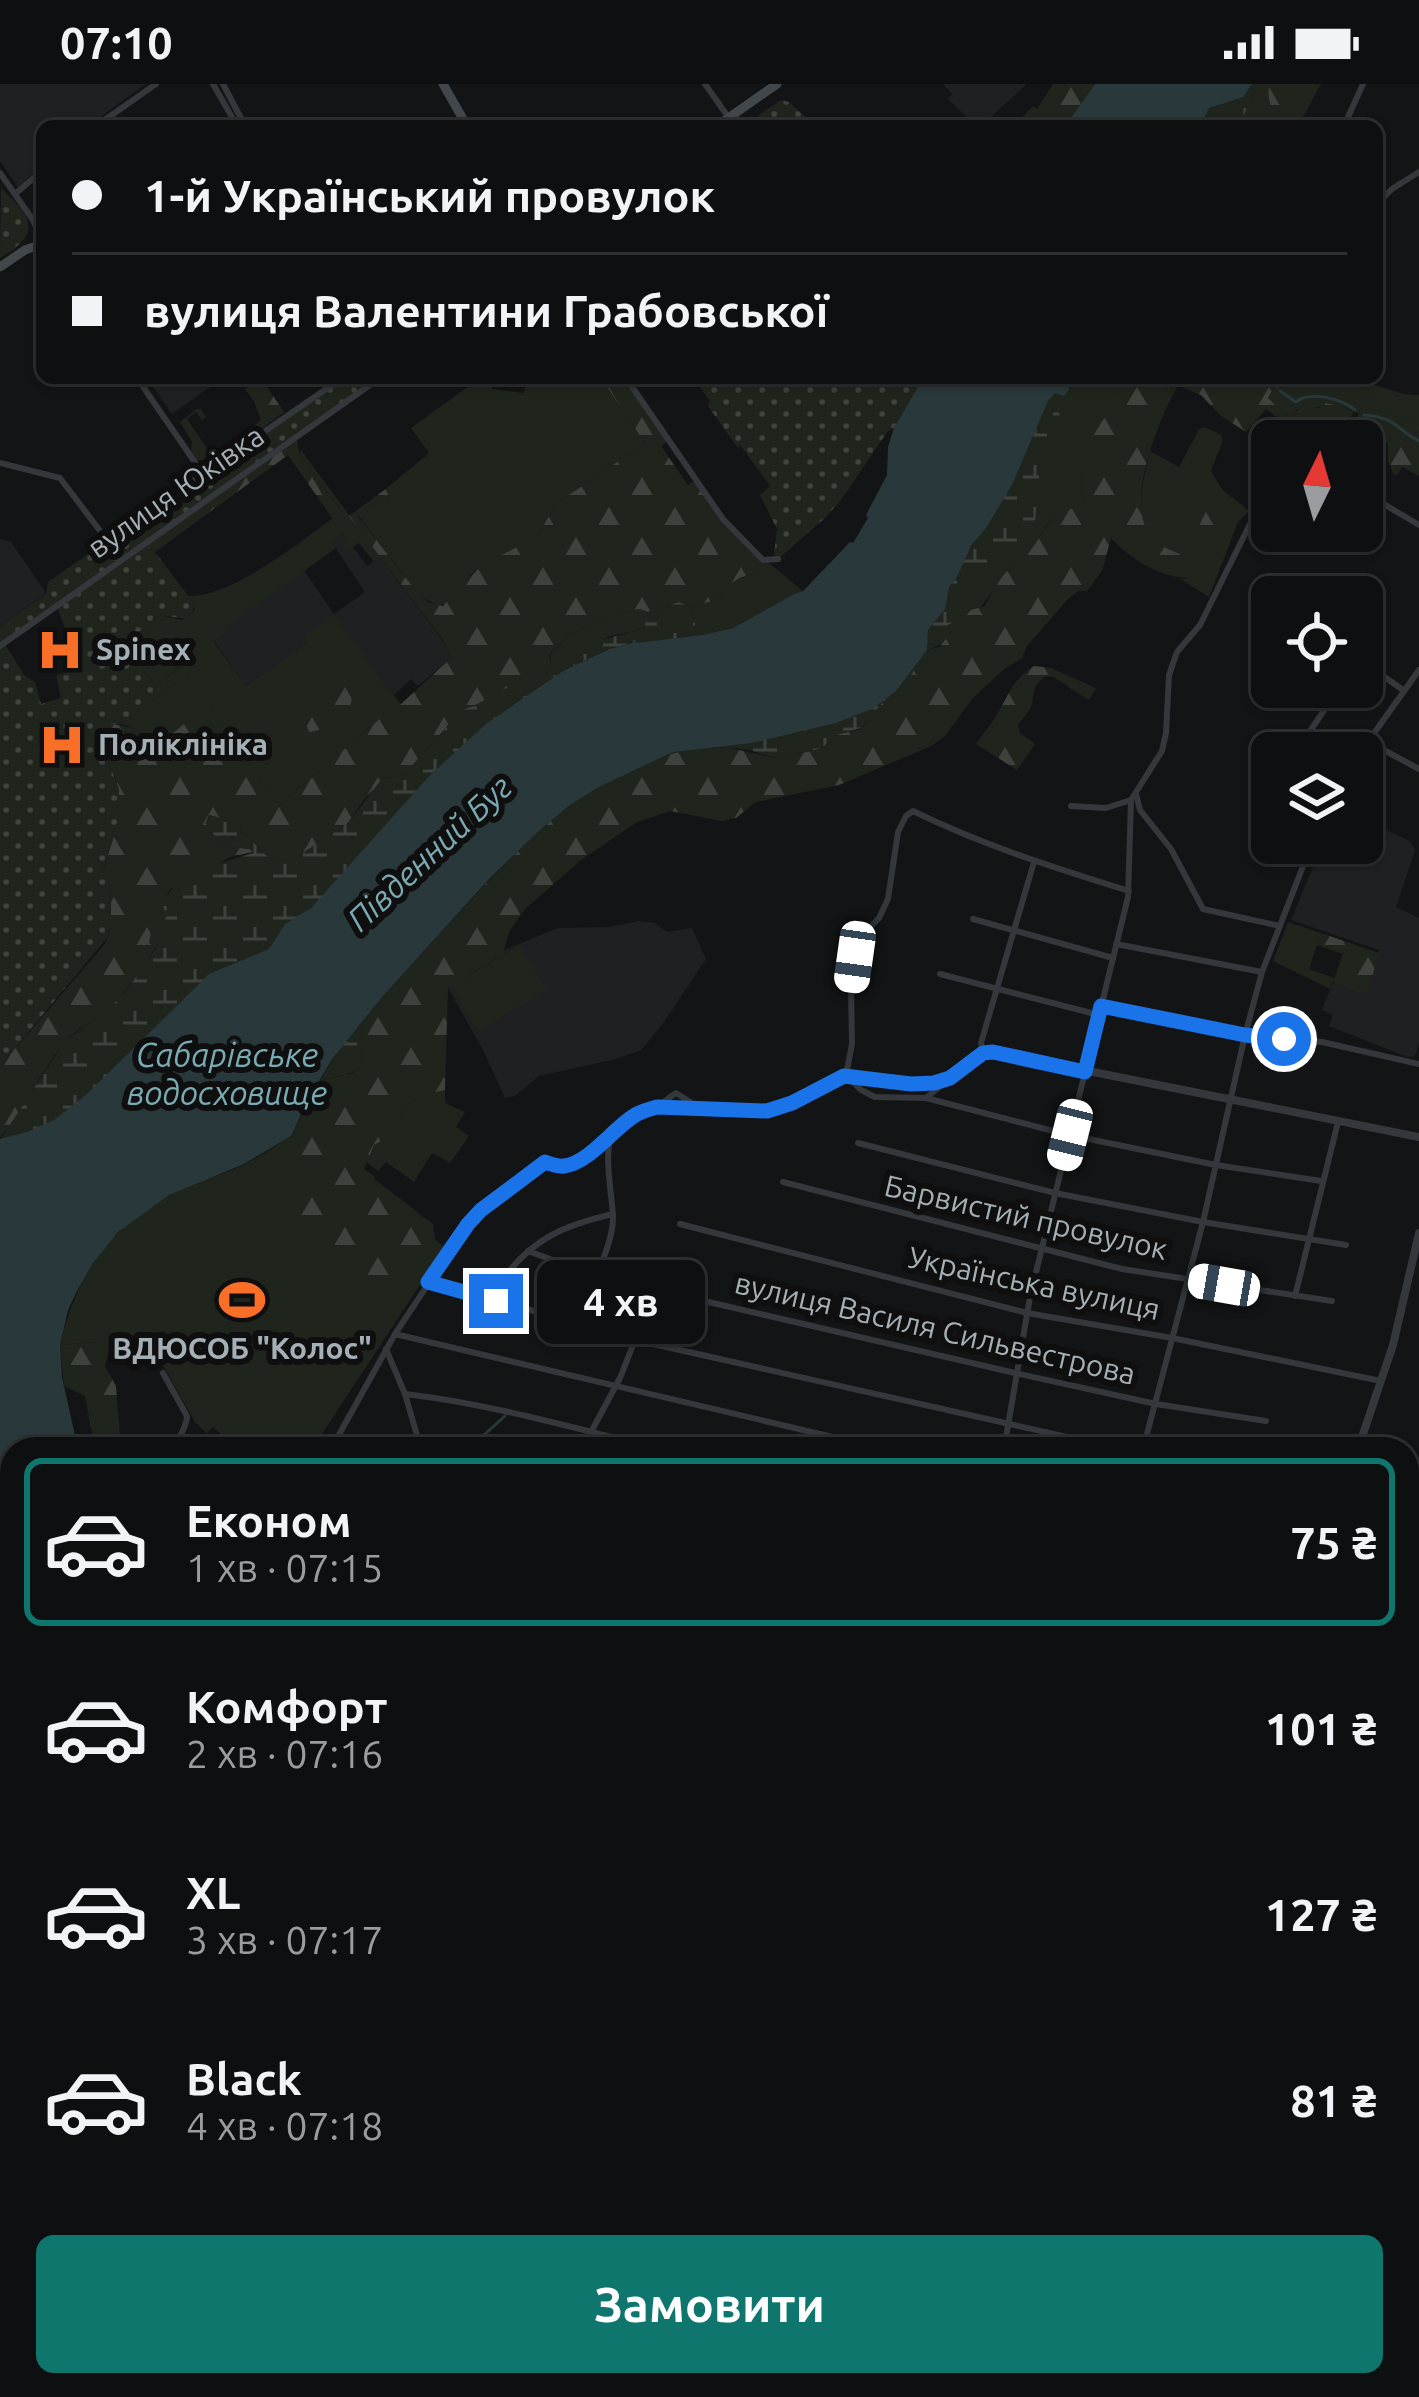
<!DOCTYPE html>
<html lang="uk">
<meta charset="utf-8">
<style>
:root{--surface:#0e0f10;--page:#171819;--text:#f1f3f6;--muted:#9b9c9f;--line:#2e2f30;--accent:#0f766e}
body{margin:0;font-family:Ubuntu,sans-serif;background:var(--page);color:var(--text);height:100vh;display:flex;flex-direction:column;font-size:45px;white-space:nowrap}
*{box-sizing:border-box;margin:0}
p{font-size:39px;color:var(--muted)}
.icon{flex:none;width:66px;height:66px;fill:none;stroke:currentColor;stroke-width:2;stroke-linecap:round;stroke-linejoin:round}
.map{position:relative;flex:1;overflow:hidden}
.sheet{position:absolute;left:0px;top:1353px;width:1419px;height:960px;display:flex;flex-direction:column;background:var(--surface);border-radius:36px 36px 0 0;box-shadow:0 3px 9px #0004,0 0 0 3px var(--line)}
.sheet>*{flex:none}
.top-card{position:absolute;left:36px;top:36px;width:1347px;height:264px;border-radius:18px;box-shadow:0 3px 9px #0004,0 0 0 3px var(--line);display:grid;align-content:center;height:264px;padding:0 36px;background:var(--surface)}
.needle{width:78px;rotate:5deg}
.buttons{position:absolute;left:1251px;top:336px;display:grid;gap:24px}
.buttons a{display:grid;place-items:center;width:132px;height:132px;border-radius:18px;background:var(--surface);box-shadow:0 3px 9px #0004,0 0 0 3px var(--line);font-size:60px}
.end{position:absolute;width:54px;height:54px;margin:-27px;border:15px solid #1a73e8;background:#fff;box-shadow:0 0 0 6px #fff}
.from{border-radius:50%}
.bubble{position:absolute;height:84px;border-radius:18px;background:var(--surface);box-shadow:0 3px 9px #0004,0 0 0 3px var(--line);font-size:39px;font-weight:700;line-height:84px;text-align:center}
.car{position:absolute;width:36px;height:72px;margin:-36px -18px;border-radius:15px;box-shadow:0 0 9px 3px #0007;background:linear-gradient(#fff 24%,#345 0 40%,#fff 0 76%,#345 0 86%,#fff 0)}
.top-card b{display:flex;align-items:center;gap:42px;height:114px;font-size:45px}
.top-card b+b{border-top:3px solid var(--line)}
.top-card i{width:30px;height:30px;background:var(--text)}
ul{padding:21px 0 0;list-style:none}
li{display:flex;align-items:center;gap:36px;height:168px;margin:0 24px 18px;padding:0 12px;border:6px solid transparent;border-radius:18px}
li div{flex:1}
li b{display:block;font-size:45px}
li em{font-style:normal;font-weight:700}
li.active{border-color:var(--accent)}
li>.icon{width:108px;height:108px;stroke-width:1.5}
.button{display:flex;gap:24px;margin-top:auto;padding:24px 36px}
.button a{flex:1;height:138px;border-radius:18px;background:var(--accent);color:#fff;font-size:48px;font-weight:700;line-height:138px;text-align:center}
.status{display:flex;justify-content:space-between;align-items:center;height:84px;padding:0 60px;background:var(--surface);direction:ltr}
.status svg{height:33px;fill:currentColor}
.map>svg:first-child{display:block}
.built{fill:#1f2022}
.grass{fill:#1f251d}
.forest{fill:url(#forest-firs)}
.wetland{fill:url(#wetland-marsh)}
.park{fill:url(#park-dots);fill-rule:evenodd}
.water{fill:#29383a}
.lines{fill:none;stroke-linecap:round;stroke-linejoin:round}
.stream{stroke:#29383a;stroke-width:3}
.minor{stroke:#34373b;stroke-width:6}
.tertiary{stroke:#34373b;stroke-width:8}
.secondary{stroke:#42474b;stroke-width:9}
.route{stroke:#1a73e8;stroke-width:15}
.labels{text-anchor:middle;stroke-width:12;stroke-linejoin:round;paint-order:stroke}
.street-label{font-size:30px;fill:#a5b0b6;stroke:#0f0f10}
.poi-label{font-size:30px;font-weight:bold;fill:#a5b0b6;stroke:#0f0f10;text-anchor:start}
.water-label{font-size:33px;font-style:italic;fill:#7aabb3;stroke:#0f0f10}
</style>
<div class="status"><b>07:10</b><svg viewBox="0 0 49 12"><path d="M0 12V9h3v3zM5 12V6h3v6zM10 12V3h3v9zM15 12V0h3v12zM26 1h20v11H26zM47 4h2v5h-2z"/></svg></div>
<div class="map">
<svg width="1419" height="2313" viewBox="0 0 1419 2313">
<defs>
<pattern id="forest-firs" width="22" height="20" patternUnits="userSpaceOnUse" patternTransform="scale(3)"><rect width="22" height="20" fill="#1f251d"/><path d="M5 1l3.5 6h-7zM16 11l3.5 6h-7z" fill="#3d423c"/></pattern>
<pattern id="wetland-marsh" width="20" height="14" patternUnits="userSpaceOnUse" patternTransform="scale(3)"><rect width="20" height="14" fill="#1f251d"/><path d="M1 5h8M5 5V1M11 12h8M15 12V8" fill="none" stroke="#3d423c"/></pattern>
<pattern id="park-dots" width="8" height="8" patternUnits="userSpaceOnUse" patternTransform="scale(3)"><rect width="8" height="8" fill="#1f251d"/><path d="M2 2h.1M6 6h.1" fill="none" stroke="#3d423c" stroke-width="1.8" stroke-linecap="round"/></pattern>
</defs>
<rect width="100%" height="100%" fill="#131415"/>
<g class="built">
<polygon points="0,0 146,0 88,42 42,42 42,82 18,103 0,77"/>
<polygon points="943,0 1027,0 981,42 976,42 948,15 952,10"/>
<polygon points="147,294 223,294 172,330"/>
<polygon points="346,447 346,462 353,463 367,482 380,473 444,558 451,574 418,602 411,595 394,611 334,531 305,553 308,557 246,602 214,557 225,549 223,545 304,486 334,530 365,508 331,457"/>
<polygon points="0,455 11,458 46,509 0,542"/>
<polygon points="1362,735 1410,757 1415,767 1396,823 1419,834 1419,959 1415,972 1407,973 1329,942 1333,931 1322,926 1333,898 1362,910 1368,907 1379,866 1291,836 1323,759 1362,759"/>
<polygon points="638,837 655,839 667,848 692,844 706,875 662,941 641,966 612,976 539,992 515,1012 505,1014 483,966 448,904 502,871 502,867 558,844 610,843"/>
</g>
<g class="grass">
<path d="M1255,0H1270C1267,15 1274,29 1284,41C1268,37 1254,42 1238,42C1245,28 1253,17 1255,0Z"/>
<polygon points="480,294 492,294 492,305 524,309 527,294 601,294 645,359 563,415 554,423 537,453 475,487 447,520 437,521 420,512 357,430 368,422 388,416 391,408 387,404 429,369 411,344"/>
<path d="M1068,294H1175L1174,300L1178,302L1171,314L1165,303L1135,297L1124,303C1102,341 1066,380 1087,426C1044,426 1052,439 1030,467C1024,475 1014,479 1008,486C985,515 965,555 927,566V554L1012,401L1050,313L1055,309L1069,306Z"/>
<path d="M1270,294C1300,294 1331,292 1361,297C1381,301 1398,312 1419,311V341L1371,324L1358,329L1340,322L1297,325L1293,334L1288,333L1268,314L1272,305Z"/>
<polygon points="197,325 201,325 206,333 202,336 196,328 187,335 207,364 211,366 234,358 246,348 250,353 208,382 204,376 197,376 191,367 192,358 180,338"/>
<path d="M1204,343L1221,351L1223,356L1211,387L1222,405L1249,427L1238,438L1209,513L1179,494L1187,495L1194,476C1183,470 1169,467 1158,460C1130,440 1144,394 1150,367L1179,383L1199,345Z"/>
<path d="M301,366L380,473L374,478L359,459L353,463H345L344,448L332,457L336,464L224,545L225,549L214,558L246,602L307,558L304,552L334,530L399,618L279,722L210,624L158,662L133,644L122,640L193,585L187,578L156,602L132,571L136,550L160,531L181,536L194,528L195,521L187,512C234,514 302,455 342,428L300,371Z"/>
<path d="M763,488H780L803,507L794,510L733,544L697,552L692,524L720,514C727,497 744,491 763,488Z"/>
<polygon points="640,525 648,528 644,545 607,553 551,584 550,571 570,551 596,536 611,530"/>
<polygon points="1288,838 1321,849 1309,885 1334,894 1330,905 1273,877"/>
<polygon points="520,861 547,906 478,947 451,902"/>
<polygon points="445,1006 445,1019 465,1028 456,1043 469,1052 450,1079 432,1069 414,1098 386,1078 378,1087 366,1077 376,1059 389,1052 400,1035 402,1024 420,1012"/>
<path d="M291,1052L445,1163L312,1365H237L213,1343L207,1349L195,1338L148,1254L60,1261C76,1193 109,1142 173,1109C195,1097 220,1092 243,1081C259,1073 275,1062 291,1052Z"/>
</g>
<g class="forest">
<polygon points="1053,0 1095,0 1065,42 1009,42 1020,36 1033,22 1037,25"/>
<path d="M1270,0H1321L1298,42H1284C1274,29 1265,17 1270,0Z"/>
<polygon points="255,294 261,294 284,328 250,353 246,348 261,336 254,317 245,305 256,297"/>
<path d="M601,294H626L669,356L661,362L688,401L696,396C721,431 746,462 780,488C757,487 730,491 720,514L692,524L678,518L648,528L640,525L611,530L596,536L570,551L549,571L551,584L542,589L536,586C508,597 487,621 458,627C443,651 422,668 405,691L384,695L365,714L348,739L297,773L291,776L270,775L241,747L209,731L206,739L221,762L250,765L253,768L230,773L169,806L162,824L180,814C161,855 141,894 109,925C95,938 75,945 64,959C40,989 25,1024 0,1054V982L105,860L109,849L111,825L110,794L103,787L118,739L117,698L106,671L113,640L133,644L158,662L204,623L210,624L279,722L399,618L401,620L451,574L444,557L349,432L387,404L391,407L388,416L368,422L357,431L420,512L430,519L443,522L482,481L537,453L554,423L563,415L645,359Z"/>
<path d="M1175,294H1270L1273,305L1268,314L1288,333L1293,334C1299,320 1305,323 1319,324L1324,319L1340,322L1354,328L1343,341L1328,342L1319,337L1315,339L1318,347L1311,357H1288L1284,353L1286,340L1266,325L1246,348L1221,332L1201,311L1174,300Z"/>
<path d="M1135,297L1165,303L1171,314C1156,346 1119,433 1159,460C1169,467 1183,470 1194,476L1199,488L1195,494C1163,496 1132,476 1111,454L1102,487L1087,507H1078L1068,515L1027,562L1022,574L1003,586L972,615L945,652L931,662L839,701L756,718L736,734L722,737L670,727L637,738L581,776L525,825L509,848L503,870L448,904L445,1006L420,1012L402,1024L400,1035L389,1053L374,1061L364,1085L375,1093L374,1095L433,1140L435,1156L400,1211L381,1193L361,1195L293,1138L280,1120L301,1075L291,1052L320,997L353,989L362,980L360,941L383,912L491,794L540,746L570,721L599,703L673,668L696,664L726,663L779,675L822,664L835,651L861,645L881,619L903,600L927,566L939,563L971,526L985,522C992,508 1001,492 1013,481C1017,477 1024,474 1028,469C1049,446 1047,421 1086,425C1068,375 1099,345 1124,303Z"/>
<polygon points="1371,324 1419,341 1419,392 1402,383 1397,391 1393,390 1388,376 1388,359 1357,338 1358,329"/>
<polygon points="296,353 300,371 342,428 333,435 288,371 155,468 143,460"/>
<path d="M1215,413L1223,431L1216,433L1221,448L1220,455H1215L1213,449H1210L1206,477H1197C1188,457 1204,430 1215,413Z"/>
<path d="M1034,582L1051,584L1096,604L1089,616L1054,593L1046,592C1033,601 1034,606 1032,620C1030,627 1022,635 1018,641L1020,649L1035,660L1017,686L976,660C984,649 993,638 999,627C1009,610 1015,593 1034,582Z"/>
<path d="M331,590C374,610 342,644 309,648L299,623L300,618Z"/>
<polygon points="1321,849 1379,869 1368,907 1362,910 1333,898 1343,870 1317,861"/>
<polygon points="111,1257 105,1282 116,1302 121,1365 95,1365 85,1312 64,1302 60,1261"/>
<polygon points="0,1581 12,1583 12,1681 0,1666"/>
<polygon points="1407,2000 1419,2004 1419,2313 816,2312 821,2301 1407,2301"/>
</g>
<g class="wetland">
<path d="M1252,0H1255C1253,17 1245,28 1238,42H1224L1213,33L1206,42H1200C1203,36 1204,28 1209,24C1223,10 1238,22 1252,0Z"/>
<path d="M1048,317C1057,323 1061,330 1062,341L1040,383L1035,436L983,503L960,509L959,527L954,537L927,556V566L909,594L882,619L861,644L835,651L822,664L779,675L749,666L726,663L696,664L667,671L671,660L927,557L928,546L939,532L949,503L957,493L969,466L1012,401Z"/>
<path d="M679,518L692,524L697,552L641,559H636L634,555L632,559L608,565L563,587L486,641L430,691L326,810L304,830L285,840L269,865L255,873L72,1040L0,1056L65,957L108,926L127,906L156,864L149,859L151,848L165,836L168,829L161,822C173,790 224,778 253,769L250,765L221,762L206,739L209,731C233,735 252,758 270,775L291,776L297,773L348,739L381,696L405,691C422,668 443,651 458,627C487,621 508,597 536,586L542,589L600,556L644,545L648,528Z"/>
<polygon points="360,941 362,981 353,988 320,997 338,967"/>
</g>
<g class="park">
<polygon points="781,16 789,18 815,42 743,42"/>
<path d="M1,104C32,133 43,149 0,174Z"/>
<path d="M341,294H380L144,461L155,468L195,521L191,532L187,535L160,531L136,550L132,571L156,602L188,578L193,585L122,640H112L106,671L119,705L118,739L103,786L110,793L111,836L107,854L0,982V542L46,510L48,498ZM57,522L78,583L56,592L61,614L41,620L35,598L25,592L4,559Z"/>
<polygon points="693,294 923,294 894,344 888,347 841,416 826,433 778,475 774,470 777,445 760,411 770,402 741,362 737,363 708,322 710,317"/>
</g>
<g class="water">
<polygon points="1095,0 1252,0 1243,13 1209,24 1200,42 1065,42"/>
<polygon points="923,294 1068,294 1069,306 1064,312 1055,309 1048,317 1012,401 986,444 971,462 957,493 949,503 945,525 928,546 927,566 896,607 872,625 836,639 752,659 673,668 599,703 570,721 540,746 491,793 383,912 333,974 310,1012 291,1052 244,1080 169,1111 118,1148 93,1179 77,1207 68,1226 60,1261 62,1293 78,1365 12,1365 12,1538 0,1504 0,1055 27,1048 54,1036 87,1010 209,890 269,865 285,840 311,824 430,691 486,640 563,587 609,565 632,559 634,555 637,559 702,551 733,544 794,510 803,507 850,458 853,459 868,434 866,431 887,391 888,363 894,344"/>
<polygon points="613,2301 802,2301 816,2313 625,2313"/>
</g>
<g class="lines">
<g class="stream">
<polyline points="1267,294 1277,303"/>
<path d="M1280,307L1296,318C1310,306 1342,315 1355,326"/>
<path d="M1364,331C1398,334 1394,344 1419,357"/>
<polyline points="475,1359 505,1332"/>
<polyline points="1407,2249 1419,2244"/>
<polyline points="1258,2313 1286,2301"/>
</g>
<g class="minor">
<polyline points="213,0 237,42"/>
<polyline points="223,0 245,42"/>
<polyline points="705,0 729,34"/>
<polyline points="96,42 156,0"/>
<polyline points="1344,42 1363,0"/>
<polyline points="0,89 33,136 42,156"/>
<polyline points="15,110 42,87"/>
<polyline points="1377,120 1392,105 1419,88"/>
<polyline points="137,294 203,390"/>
<polyline points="626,294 723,435 763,476 778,475"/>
<polyline points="0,379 60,394 107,456 342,294"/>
<polyline points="1362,416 1382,419 1419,441"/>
<polyline points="0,562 380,294"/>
<polyline points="1362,577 1403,606"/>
<polyline points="1367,657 1419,685"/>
<polyline points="1295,669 1340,603"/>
<polyline points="1360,669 1419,586"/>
<polyline points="1136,710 1140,726 1171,765 1203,825 1280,842"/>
<polyline points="1071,722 1106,724 1131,716 1162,667 1166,649 1169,591 1177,568 1200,541 1251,438 1272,417"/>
<path d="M1129,807C1055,784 982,761 913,727L906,732L898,748L888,815L879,834L860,854L855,873L851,903L852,960L847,986L850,995L861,1006L875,1013L926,1014L1069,1051L1216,1081L1321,1097"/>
<polyline points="973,835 1113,874"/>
<polyline points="1116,860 1262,888"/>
<polyline points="940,890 1099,931"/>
<polyline points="1101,922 1245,951 1322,958 1419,980"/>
<polyline points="983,969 981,959 1034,778"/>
<polyline points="926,1014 950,994"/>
<polyline points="858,1059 1055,1109 1203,1138 1346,1161"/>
<polyline points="783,1098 1122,1185 1332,1217"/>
<polyline points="680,1140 1027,1229 1172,1254 1381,1297"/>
<polyline points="528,1167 596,1192 1015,1289 1156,1320 1266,1337"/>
<path d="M503,1195C533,1154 565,1141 613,1130"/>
<polyline points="428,1198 570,1237 583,1237 593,1228 613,1244 635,1256 1121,1365"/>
<polyline points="1295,1212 1338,1038"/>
<path d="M593,1228C588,1195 612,1168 613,1135C613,1114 602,1067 613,1051C623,1037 637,1031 652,1025C661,1021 668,1014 676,1009L701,1025"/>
<polyline points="395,1250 884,1365"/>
<polyline points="386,1265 405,1310 421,1365"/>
<path d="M163,1289L187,1332C187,1345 177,1352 176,1365"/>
<path d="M405,1310C492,1320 576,1345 661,1365"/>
<polyline points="470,1362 477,1365"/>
<polyline points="331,1365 395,1250 468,1140 494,1115 545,1078 567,1082 611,1052"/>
<polyline points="582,1365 620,1294 635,1256"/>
<polyline points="1004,1365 1030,1213 1128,813 1131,716"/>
<polyline points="1143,1365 1203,1138 1245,951 1262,888 1312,759"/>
<polyline points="1407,1425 1419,1401"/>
<polyline points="1407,1463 1419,1467"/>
<polyline points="1407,1552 1419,1528"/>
<polyline points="1407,1712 1419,1685"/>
<polyline points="5,1713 12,1724"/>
<polyline points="0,1796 12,1808"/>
<polyline points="0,1876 12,1863"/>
<polyline points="0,1925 12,1937"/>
<polyline points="0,1974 12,1972"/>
<polyline points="0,2009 12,2008"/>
<polyline points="0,2045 12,2018"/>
<polyline points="0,2223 12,2207"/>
<polyline points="5,2298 7,2313"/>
<polyline points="15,2301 56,2313"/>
<polyline points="279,2301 295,2313"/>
<polyline points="418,2301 427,2313"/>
<polyline points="569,2301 570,2313"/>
<polyline points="75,2313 83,2301"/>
<polyline points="247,2313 260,2301"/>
<polyline points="491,2313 505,2301"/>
</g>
<g class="tertiary">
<path d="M657,1023C689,1025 748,1034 778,1025C801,1018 820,996 844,992C872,988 900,1003 928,1000C956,997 966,969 993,968L1419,1053"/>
<polyline points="1358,1365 1393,1261 1419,1149"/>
<polyline points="1407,1817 1419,1823"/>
</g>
<g class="secondary">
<polyline points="443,0 467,42"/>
<polyline points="717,42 777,0"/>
<polyline points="0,183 25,166 42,160"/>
</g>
</g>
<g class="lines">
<path class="route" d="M496,1217L428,1198L468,1140L481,1126L545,1078C551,1080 558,1083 564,1082C590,1079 616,1041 637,1030C641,1028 653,1024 657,1023L767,1027L792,1019L844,992L911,1000L934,999L950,994L983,969L993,968L1085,988L1101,922L1245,951L1284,955"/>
</g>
<defs>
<g id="hospital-bare" transform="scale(3.6)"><path d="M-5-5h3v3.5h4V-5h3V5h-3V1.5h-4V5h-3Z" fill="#f96f28" stroke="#0f0f10" stroke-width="2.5" paint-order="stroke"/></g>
<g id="stadium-bare" transform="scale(3.6)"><path d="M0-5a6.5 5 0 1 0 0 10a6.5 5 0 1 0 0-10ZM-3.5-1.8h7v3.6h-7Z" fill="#f96f28" stroke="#0f0f10" stroke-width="2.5" paint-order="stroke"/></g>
</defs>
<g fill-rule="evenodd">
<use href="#hospital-bare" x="60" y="566"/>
<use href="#hospital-bare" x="62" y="661"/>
<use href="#stadium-bare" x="242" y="1216"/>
</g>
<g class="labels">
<g class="street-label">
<text transform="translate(176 408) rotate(-35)" y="10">вулиця Юківка</text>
<text transform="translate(1026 1134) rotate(13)" y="10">Барвистий провулок</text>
<text transform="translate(1034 1200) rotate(12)" y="10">Українська вулиця</text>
<text transform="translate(935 1245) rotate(13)" y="10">вулиця Василя Сильвестрова</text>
</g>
<g class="poi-label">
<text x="96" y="576">Spinex</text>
<text x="98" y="671">Поліклініка</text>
<text x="242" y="1275" text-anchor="middle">ВДЮСОБ "Колос"</text>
</g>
<g class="water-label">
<text transform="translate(429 769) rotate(-43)" y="12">Південний Буг</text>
<text x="227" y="983">Сабарівське<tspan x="227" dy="38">водосховище</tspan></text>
</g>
</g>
</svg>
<div class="buttons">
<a><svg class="needle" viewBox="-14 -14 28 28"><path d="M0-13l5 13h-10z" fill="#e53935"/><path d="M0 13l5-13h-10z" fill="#9b9c9f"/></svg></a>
<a><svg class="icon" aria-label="locate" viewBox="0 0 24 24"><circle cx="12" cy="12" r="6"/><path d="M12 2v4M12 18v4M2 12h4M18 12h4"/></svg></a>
<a><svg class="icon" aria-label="layers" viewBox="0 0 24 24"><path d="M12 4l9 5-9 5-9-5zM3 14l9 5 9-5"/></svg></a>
</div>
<i class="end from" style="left:1284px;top:955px"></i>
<i class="end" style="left:496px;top:1217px"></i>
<div class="bubble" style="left:537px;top:1176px;width:168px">4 хв</div>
<i class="car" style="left:855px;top:873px;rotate:188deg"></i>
<i class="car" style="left:1070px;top:1051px;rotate:194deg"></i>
<i class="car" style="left:1224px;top:1201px;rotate:280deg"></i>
<div class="top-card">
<b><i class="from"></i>1-й Український провулок</b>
<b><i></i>вулиця Валентини Грабовської</b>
</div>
<section class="sheet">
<ul>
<li class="active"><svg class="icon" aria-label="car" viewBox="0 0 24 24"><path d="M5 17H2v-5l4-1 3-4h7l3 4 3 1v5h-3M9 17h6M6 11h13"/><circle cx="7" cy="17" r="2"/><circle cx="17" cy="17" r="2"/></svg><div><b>Економ</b><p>1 хв · 07:15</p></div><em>75 ₴</em></li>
<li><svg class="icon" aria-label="car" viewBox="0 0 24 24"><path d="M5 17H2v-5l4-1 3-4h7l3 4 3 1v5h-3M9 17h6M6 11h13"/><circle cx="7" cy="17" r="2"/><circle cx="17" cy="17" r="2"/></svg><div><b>Комфорт</b><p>2 хв · 07:16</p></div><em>101 ₴</em></li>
<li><svg class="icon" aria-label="car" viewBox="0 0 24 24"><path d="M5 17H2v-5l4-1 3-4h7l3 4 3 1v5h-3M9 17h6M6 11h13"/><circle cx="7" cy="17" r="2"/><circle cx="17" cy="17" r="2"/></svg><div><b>XL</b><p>3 хв · 07:17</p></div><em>127 ₴</em></li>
<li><svg class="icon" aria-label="car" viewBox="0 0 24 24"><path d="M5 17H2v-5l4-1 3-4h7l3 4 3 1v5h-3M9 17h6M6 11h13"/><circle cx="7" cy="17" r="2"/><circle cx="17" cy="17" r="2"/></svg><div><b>Black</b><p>4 хв · 07:18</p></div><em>81 ₴</em></li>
</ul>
<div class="button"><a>Замовити</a></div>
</section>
</div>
